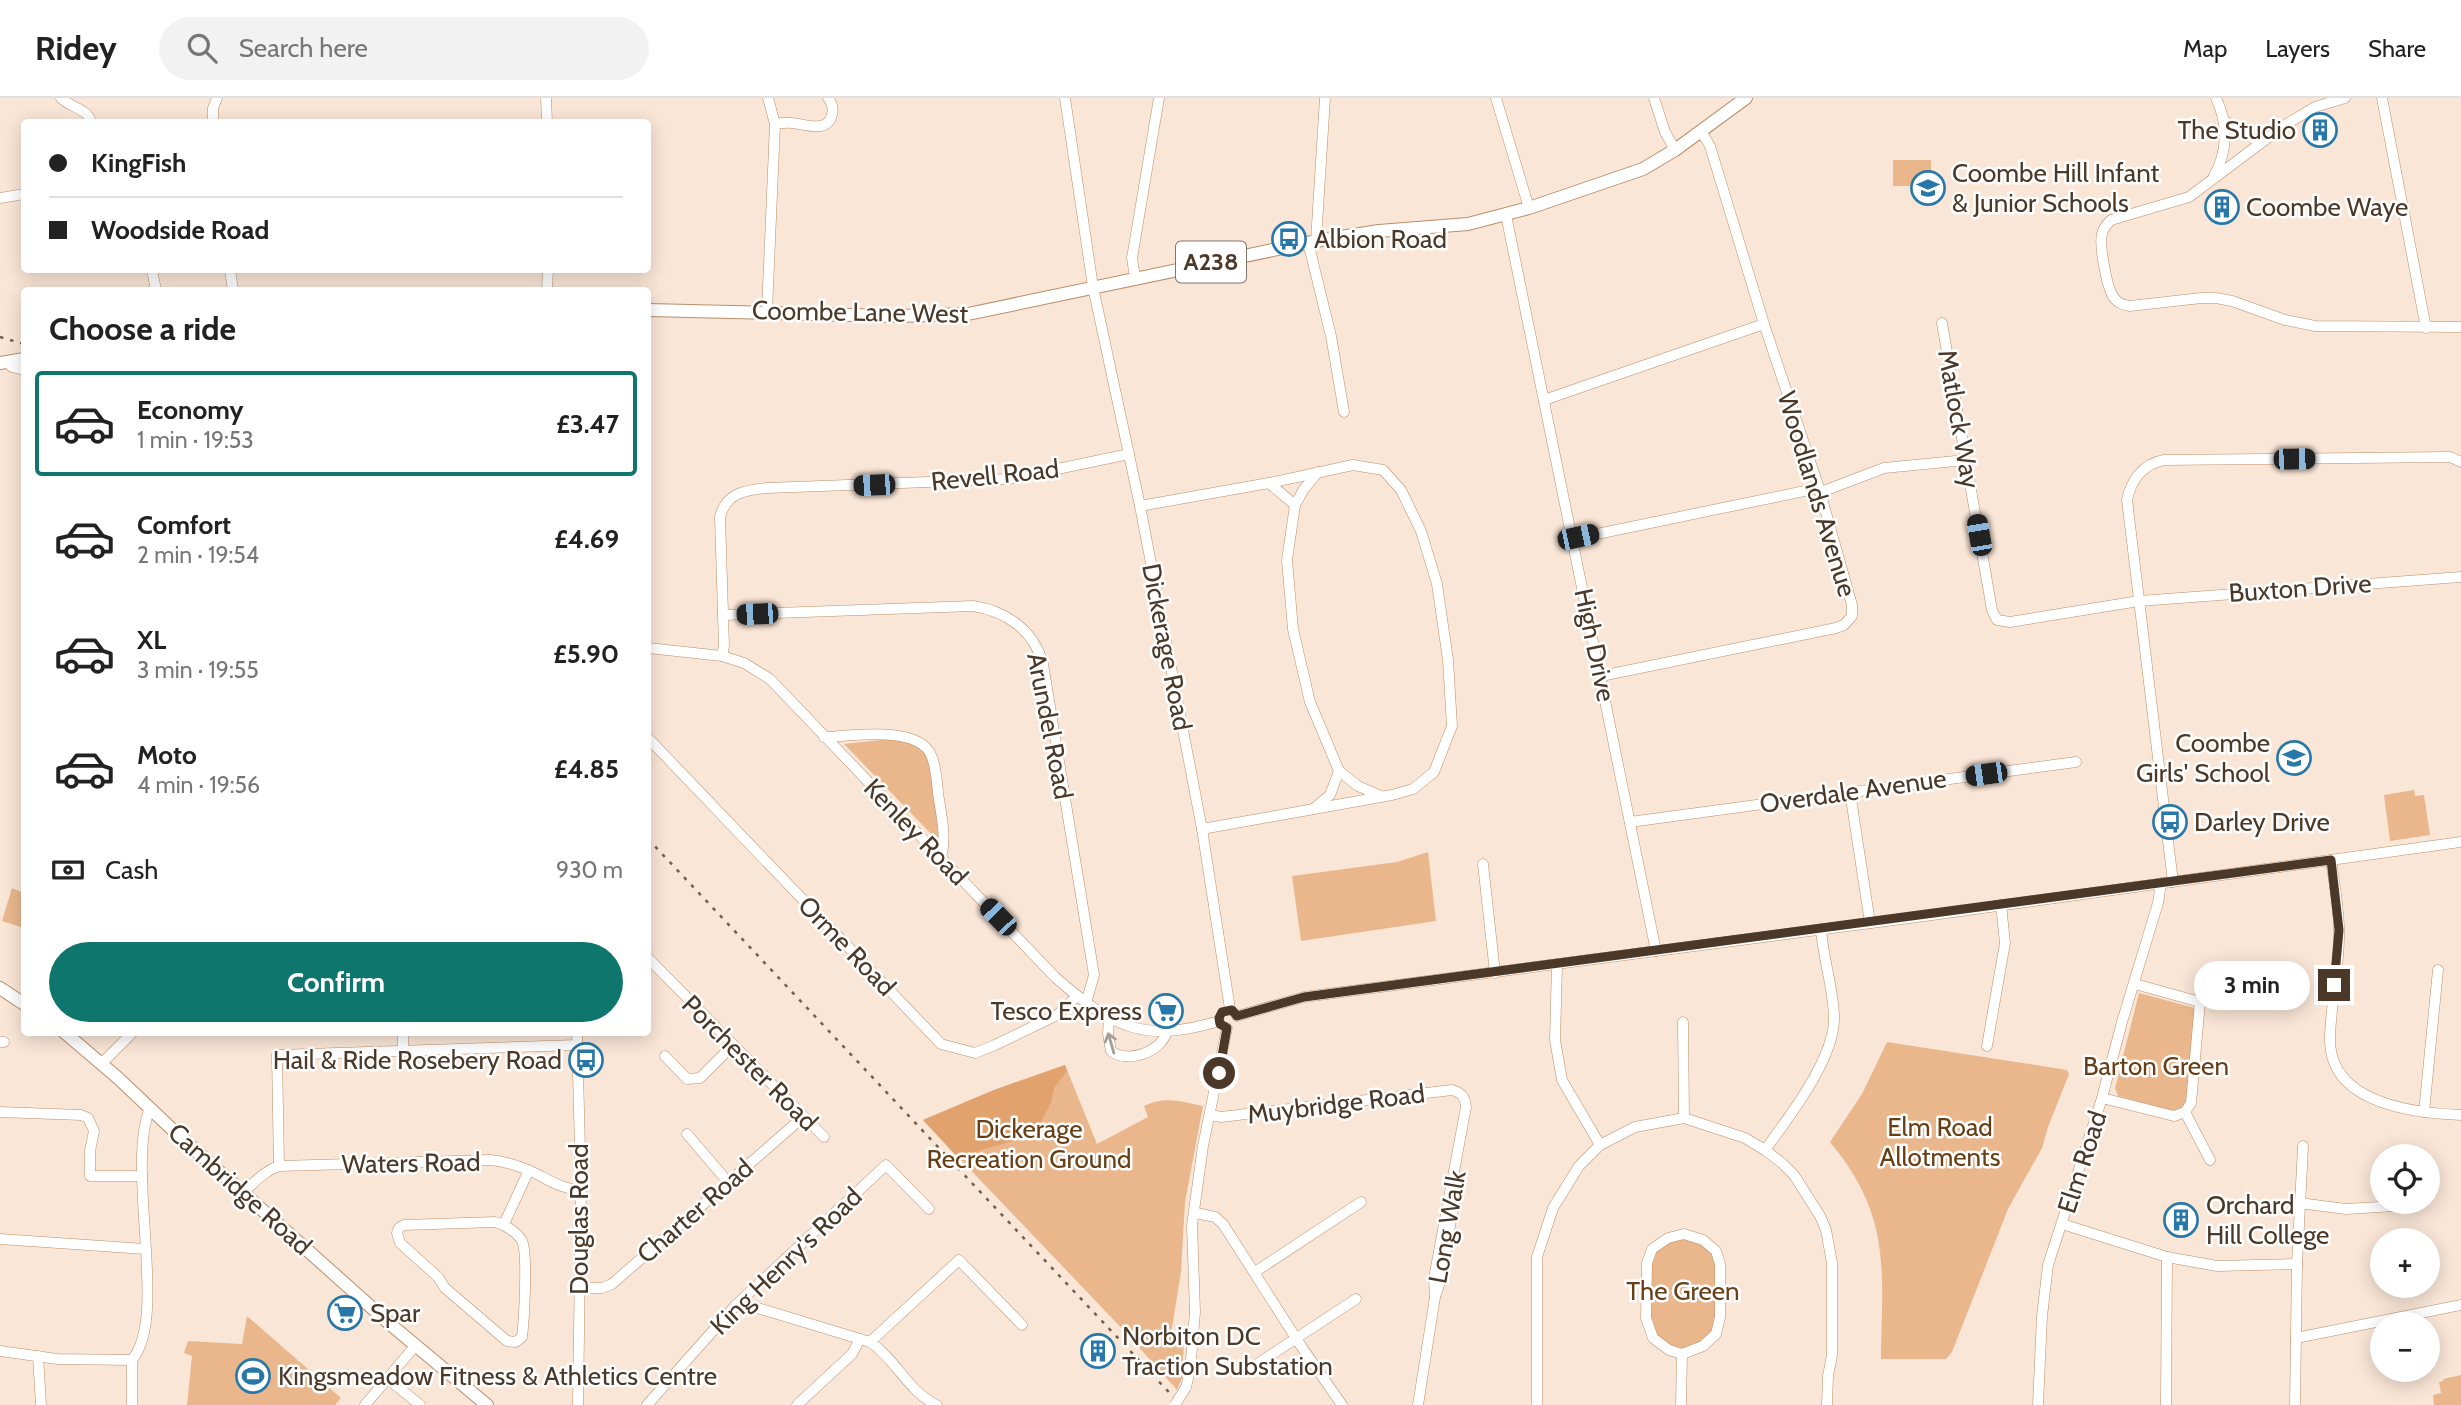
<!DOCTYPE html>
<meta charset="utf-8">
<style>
:root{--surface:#fff;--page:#f2f2f2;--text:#222;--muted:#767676;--line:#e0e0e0;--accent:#0f766e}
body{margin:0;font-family:Cabin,sans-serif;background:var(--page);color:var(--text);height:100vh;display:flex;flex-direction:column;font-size:26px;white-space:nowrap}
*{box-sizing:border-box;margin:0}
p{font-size:23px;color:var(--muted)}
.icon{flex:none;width:38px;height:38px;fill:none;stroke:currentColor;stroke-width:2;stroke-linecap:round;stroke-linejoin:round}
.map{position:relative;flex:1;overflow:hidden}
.side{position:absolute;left:21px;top:189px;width:630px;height:749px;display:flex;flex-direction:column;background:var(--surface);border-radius:7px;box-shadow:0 4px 18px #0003}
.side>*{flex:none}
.banner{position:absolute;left:21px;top:21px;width:630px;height:154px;border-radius:7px;box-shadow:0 4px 18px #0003;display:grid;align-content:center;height:154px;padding:0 28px;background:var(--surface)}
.controls{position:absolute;left:2370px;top:1046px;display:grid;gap:14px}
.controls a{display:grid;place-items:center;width:70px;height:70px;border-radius:50%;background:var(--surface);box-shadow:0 4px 18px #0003;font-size:35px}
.end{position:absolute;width:32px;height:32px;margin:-16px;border:9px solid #4b3828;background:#fff;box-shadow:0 0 0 4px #fff}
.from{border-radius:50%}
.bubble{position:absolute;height:49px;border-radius:24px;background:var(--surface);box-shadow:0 4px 18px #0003;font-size:23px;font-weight:800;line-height:49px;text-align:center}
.car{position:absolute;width:21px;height:42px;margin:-21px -10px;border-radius:9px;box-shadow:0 0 5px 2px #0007;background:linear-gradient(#222 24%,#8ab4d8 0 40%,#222 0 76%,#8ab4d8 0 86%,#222 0)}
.banner b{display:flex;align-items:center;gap:24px;height:66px;font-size:26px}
.banner b+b{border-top:2px solid var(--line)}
.banner i{width:18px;height:18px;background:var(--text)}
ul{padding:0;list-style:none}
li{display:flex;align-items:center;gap:21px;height:105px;margin:0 14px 10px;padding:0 14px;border:4px solid transparent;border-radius:7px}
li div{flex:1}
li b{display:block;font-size:26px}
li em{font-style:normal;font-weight:800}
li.on{border-color:var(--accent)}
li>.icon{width:63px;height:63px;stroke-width:1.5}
h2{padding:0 28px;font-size:32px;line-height:84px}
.pay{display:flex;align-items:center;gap:18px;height:77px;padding:0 28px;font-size:26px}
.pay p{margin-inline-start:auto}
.action{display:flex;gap:14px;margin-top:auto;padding:14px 28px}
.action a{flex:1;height:80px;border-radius:42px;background:var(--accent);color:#fff;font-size:28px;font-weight:800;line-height:80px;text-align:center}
header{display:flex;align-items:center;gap:42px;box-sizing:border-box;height:98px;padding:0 35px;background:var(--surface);border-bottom:2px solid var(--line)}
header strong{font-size:33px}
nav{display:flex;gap:38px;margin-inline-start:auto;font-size:24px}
.search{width:490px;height:63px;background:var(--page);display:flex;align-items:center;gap:18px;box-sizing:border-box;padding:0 24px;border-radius:38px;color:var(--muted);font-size:26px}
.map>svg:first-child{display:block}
.green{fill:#eab78d}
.forest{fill:#e2a26d}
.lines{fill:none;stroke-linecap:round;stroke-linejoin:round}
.minor-casing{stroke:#bb8e69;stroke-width:11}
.major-casing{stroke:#bb8e69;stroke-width:14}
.minor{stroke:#fff;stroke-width:10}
.major{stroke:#fff;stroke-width:12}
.rail{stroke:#725f4f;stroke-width:2.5;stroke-dasharray:3.5 7;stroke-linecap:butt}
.minor-bridge-casing{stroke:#bb8e69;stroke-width:11;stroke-linecap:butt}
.minor-bridge{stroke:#fff;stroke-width:10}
.oneway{stroke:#a59c94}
.route{stroke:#4b3828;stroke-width:9}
.labels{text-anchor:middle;stroke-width:5;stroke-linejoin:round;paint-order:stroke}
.shield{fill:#fff;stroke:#817468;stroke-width:2}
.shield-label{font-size:24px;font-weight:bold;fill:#4b3828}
.poi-label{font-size:26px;fill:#4b3828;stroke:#fff;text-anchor:start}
.street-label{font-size:26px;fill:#4b3828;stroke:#fff}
.park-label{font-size:26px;fill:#683e16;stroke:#fff}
</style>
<header>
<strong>Ridey</strong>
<div class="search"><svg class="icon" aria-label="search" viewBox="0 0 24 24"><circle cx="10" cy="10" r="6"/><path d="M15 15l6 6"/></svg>Search here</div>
<nav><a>Map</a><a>Layers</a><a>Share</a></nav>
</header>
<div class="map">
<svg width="2461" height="1307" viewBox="0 0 2461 1307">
<rect width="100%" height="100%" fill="#fae6d7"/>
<g class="green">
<rect x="1893" y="62" width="38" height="26"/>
<polygon points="890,641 922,648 929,662 932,678 939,744 844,646"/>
<polygon points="2414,692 2415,698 2424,697 2430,737 2390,743 2384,697"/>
<polygon points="1428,754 1436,823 1301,843 1292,778 1397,764"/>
<polygon points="12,790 24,795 24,830 2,823"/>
<polygon points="2139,895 2195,910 2187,1002 2183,1011 2174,1014 2118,998 2115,990"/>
<path d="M1887,944L2067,972L2069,976L2048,1029L2042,1050L2008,1111L1952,1254L1946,1261H1881C1882,1171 1892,1119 1830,1044L1862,996Z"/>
<path d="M1065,967L1097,1046L1148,1019L1144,1008C1166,998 1179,1003 1203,1008L1185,1104L1181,1174L1171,1236L1181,1238L1184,1242L1182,1280L1177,1292L1128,1237L923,1022L994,992Z"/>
<polygon points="1684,1136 1716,1153 1716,1236 1682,1256 1653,1240 1646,1220 1652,1151"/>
<polygon points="247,1218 341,1300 335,1307 187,1307 192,1258 184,1255 188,1243 242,1246"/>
<polygon points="2461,1277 2461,1307 2434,1307 2433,1297 2441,1295 2439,1284 2443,1283 2443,1281"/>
</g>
<polygon class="forest" points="1065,967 1067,973 1054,990 1051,1005 1041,1024 1017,1042 984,1051 960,1062 923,1022 994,992"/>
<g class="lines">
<g class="minor-casing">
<g id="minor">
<path d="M61,0C71,10 87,10 91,24"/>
<polyline points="546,0 547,24"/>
<polyline points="1065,0 1093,189 1140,408 1202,731 1230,911"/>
<polyline points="1496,0 1529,110"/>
<polyline points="1654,0 1665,34 1675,52"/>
<path d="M2345,0L2315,9L2285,27L2189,99L2111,122C2107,126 2103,130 2102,136C2099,147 2107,193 2115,201C2119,206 2124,207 2130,208L2201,200H2216L2232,203L2285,222L2315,228L2461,229"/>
<polyline points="2382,0 2426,230"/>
<polyline points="2224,22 2231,28 2260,44"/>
<polyline points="213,24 213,10 217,0"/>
<path d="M775,26C781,25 786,24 792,25C806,26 828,36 832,16C834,10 832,5 828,0"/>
<path d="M2214,78C2228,53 2228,25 2216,0"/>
<polyline points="0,100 24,96"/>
<polyline points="1506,117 1656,853"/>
<polyline points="1316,143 1325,0"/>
<polyline points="1308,144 1331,238 1344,314"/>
<polyline points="152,172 156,192"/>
<polyline points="230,172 233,192"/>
<polyline points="1135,180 1132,160 1159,0"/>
<polyline points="547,192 548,172"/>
<polyline points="767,213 775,26 768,0"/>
<polyline points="1942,225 1992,512 1997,522 2010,524 2139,503 2461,479"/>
<polyline points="7,264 12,269 24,272"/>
<polyline points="1544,302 1764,226"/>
<polyline points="1269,385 1295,407 1287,462 1293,531 1310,604 1339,673 1358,688 1381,698"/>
<polyline points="1821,394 1884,370 1966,362"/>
<polyline points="1295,407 1304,391 1318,374"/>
<polyline points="1140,408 1269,385 1353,367 1383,372 1401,392 1421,433 1437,486 1448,562 1452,628 1434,674 1413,691 1392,697 1202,731"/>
<polyline points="1573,441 1819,390"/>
<path d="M723,517L973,508C1006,513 1034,532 1043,566L1094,877L1086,905"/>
<path d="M648,550L722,558L744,565L770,581L1055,879C1112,929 1143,946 1219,923"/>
<path d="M722,558L724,548L720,419C726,395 745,392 767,390L1009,381L1129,356"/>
<polyline points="1601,578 1836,530 1844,527 1852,518 1852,507 1819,390 1764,226 1710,48 1701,33"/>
<path d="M824,639C852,638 918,627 931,657C936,668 937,683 938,695C941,717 947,738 941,760"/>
<polyline points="648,640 941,946 975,955 995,947 1057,917 1077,898"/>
<polyline points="1850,694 1870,825"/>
<polyline points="1313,711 1330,697 1339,673"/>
<polyline points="1630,724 2076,664"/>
<path d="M2331,762C2334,785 2339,809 2339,832C2340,867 2331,903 2330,939C2328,1005 2411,1015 2461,1017"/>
<polyline points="1483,766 1495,875"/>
<path d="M2173,784L2127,402C2131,382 2143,366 2164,362L2450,359L2461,364"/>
<polyline points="648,860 824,1039"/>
<polyline points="1557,867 1555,942 1562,982 1600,1047"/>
<polyline points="2135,886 2200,904"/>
<polyline points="1237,918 1304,899 1932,817 2461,744"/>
<path d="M1109,920L1108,936L1111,953C1127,966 1161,954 1166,935"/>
<polyline points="1683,924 1684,1020"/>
<polyline points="403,934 403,951"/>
<polyline points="577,934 581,1092 578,1307"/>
<polyline points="0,944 4,944"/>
<polyline points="1987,948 2005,845 2001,807"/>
<polyline points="665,958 687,981 700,980 733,947"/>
<polyline points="102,965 133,934"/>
<polyline points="2102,1000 2174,1018 2185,1014 2191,1005 2200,904 2232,876"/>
<polyline points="0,1014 81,1017 88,1020 94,1033 90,1053 90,1078 142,1078"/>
<polyline points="2185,1014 2210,1062"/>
<polyline points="2424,1014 2438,872"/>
<path d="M1211,1017L1221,1019L1452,992C1462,995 1465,999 1466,1009L1434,1180L1435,1199"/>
<polyline points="687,1036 728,1084"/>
<path d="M1765,1052C1789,1019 1836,959 1834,918C1833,889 1823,860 1821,831"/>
<polyline points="279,1068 277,957 577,947"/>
<path d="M244,1094C255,1084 264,1073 279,1068L490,1062C503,1063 516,1067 528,1072C547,1080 559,1091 581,1092"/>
<polyline points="2299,1105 2346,1111 2396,1108"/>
<polyline points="1196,1115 1215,1119 1223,1126 1301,1248 1342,1307"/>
<path d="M495,1124C504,1126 517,1134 522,1143C528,1155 524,1223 522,1239L516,1244L507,1243L500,1237L445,1190L438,1179L400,1145L397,1135L399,1130L404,1127Z"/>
<polyline points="504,1126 529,1072"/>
<polyline points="2062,1126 2167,1159 2217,1168 2297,1166"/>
<polygon points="1684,1136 1703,1142 1716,1153 1720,1166 1720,1219 1716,1236 1703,1248 1682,1256 1669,1252 1653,1240 1646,1220 1647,1165 1652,1151 1668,1140"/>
<polyline points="0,1141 145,1151"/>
<polyline points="1255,1174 1361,1104"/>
<polyline points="580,1190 602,1190 612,1186 803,1019"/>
<path d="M735,1208H751L870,1244C896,1261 909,1295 937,1307"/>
<polyline points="2296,1240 2461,1207"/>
<polyline points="870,1244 959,1162 1022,1227"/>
<polyline points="0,1253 57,1261 132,1262"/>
<polyline points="38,1258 41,1307"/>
<polyline points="1248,1272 1356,1201"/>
<polyline points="388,1281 420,1307"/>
<polyline points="1186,1289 1190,1272 1195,1214 1192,1127 1203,1048 1227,930"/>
<path d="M132,1307V1262C169,1219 125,1071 150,1010"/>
<polyline points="365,1307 416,1247"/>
<polyline points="647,1307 735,1208 886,1067 929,1111"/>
<polyline points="797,1307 852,1256 860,1241"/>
<polyline points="1418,1307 1435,1199 1441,1181 1455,1098"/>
<polyline points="1537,1307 1537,1159 1553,1110 1579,1068 1600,1047 1635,1029 1684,1020 1745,1040 1765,1052 1782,1065 1794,1077 1820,1118 1826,1132 1832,1165 1832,1257 1828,1278 1827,1307"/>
<polyline points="1681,1307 1682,1256"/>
<polyline points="2038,1307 2042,1218 2048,1167 2102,1000 2122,924 2158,805 2161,785"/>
<polyline points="2166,1307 2167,1159"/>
<polyline points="2295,1307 2297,1166 2303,1048"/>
</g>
</g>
<g class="major-casing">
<g id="major">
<polyline points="648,212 895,218 968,216 1316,143 1379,133 1468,126 1529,110 1643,71 1675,52 1746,0"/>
<polyline points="0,265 24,261"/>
<polyline points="0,890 24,906"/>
<polyline points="64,934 118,980 175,1034 390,1226 487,1307"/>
</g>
</g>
<use href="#minor" class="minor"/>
<use href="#major" class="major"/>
<g class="rail">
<polyline points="0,239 24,246"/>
<polyline points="648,741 1181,1307"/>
</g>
<g class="minor-bridge-casing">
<polyline id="minor-bridge" points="1175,1307 1186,1289"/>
</g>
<use href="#minor-bridge" class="minor-bridge"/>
</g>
<defs><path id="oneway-shaft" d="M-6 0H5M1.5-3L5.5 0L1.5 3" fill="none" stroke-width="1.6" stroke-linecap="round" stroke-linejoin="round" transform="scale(1.75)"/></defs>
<use class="oneway" href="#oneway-shaft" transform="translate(1111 945) rotate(-106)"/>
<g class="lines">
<polyline class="route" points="1219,975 1227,930 1220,926 1219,920 1222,914 1232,912 1237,918 1304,899 2331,762 2339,832 2334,887"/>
</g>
<defs>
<g id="building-ring" transform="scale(1.75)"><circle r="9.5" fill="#fff" stroke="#2778a9" stroke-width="1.5"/><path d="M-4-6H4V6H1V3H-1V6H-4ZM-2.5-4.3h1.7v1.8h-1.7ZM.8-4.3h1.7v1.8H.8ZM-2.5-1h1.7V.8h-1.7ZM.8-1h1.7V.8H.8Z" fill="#2778a9"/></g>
<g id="school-ring" transform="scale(1.75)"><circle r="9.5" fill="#fff" stroke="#2778a9" stroke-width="1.5"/><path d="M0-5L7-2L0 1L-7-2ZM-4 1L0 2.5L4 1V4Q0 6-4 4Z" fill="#2778a9"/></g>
<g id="bus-ring" transform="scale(1.75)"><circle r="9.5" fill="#fff" stroke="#2778a9" stroke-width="1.5"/><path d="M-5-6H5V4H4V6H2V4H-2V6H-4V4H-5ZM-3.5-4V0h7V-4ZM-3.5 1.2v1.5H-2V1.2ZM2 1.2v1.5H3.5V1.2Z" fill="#2778a9"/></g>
<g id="supermarket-ring" transform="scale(1.75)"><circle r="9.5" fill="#fff" stroke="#2778a9" stroke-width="1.5"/><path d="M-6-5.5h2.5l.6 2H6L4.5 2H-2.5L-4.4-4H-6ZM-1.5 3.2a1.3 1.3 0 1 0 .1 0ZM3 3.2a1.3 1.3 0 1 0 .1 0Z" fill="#2778a9"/></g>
<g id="stadium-ring" transform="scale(1.75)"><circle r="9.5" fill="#fff" stroke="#2778a9" stroke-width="1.5"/><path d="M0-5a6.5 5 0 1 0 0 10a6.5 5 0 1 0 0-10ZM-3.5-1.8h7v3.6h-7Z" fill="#2778a9"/></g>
</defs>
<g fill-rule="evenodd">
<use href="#building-ring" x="2320" y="32"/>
<use href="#school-ring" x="1928" y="90"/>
<use href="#building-ring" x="2222" y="109"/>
<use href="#bus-ring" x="1289" y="141"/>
<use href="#school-ring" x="2294" y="660"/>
<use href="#bus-ring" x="2170" y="724"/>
<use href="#supermarket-ring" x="1166" y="913"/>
<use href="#bus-ring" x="586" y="962"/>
<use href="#building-ring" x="2181" y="1122"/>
<use href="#supermarket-ring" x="345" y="1215"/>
<use href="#building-ring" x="1098" y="1253"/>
<use href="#stadium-ring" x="253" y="1278"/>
</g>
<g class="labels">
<rect class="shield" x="1176" y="143.5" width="70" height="41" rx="5"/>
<g class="shield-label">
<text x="1211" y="172">A238</text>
</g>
<g class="poi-label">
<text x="2296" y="41" text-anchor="end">The Studio</text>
<text x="1952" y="84">Coombe Hill Infant<tspan x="1952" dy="30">&amp; Junior Schools</tspan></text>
<text x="2246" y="118">Coombe Waye</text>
<text x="1314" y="150">Albion Road</text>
<text x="2270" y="654" text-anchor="end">Coombe<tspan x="2270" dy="30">Girls' School</tspan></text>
<text x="2194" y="733">Darley Drive</text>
<text x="1142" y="922" text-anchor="end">Tesco Express</text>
<text x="562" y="971" text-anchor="end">Hail &amp; Ride Rosebery Road</text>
<text x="2206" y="1116">Orchard<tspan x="2206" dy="30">Hill College</tspan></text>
<text x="370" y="1224">Spar</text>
<text x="1122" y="1247">Norbiton DC<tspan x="1122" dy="30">Traction Substation</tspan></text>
<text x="278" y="1287">Kingsmeadow Fitness &amp; Athletics Centre</text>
</g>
<g class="street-label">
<text transform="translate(860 214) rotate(1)" y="9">Coombe Lane West</text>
<text transform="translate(1959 321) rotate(80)" y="9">Matlock Way</text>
<text transform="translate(995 377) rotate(-6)" y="9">Revell Road</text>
<text transform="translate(1817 396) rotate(73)" y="9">Woodlands Avenue</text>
<text transform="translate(2300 490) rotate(-4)" y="9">Buxton Drive</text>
<text transform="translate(1595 547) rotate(78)" y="9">High Drive</text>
<text transform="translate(1167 549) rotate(79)" y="9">Dickerage Road</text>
<text transform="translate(1050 628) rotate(79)" y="9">Arundel Road</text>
<text transform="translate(1853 693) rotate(-8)" y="9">Overdale Avenue</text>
<text transform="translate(916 734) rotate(46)" y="9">Kenley Road</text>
<text transform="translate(847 848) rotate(46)" y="9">Orme Road</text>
<text transform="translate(750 965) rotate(45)" y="9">Porchester Road</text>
<text transform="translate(1336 1006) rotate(-7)" y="9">Muybridge Road</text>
<text transform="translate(2082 1064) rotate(-72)" y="9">Elm Road</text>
<text transform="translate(411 1065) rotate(-1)" y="9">Waters Road</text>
<text transform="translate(240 1091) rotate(42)" y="9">Cambridge Road</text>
<text transform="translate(695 1113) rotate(-41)" y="9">Charter Road</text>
<text transform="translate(579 1121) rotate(-90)" y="9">Douglas Road</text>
<text transform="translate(1447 1129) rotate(-80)" y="9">Long Walk</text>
<text transform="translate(786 1163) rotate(-44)" y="9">King Henry's Road</text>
</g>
<g class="park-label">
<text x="2156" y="977">Barton Green</text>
<text x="1940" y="1038">Elm Road<tspan x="1940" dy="30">Allotments</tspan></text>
<text x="1029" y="1040">Dickerage<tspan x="1029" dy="30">Recreation Ground</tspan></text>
<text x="1683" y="1202">The Green</text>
</g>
</g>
</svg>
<div class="controls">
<a><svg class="icon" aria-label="locate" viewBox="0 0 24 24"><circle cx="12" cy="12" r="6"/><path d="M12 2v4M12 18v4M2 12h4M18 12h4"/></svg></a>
<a>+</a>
<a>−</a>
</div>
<i class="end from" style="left:1219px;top:975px"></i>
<i class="end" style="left:2334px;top:887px"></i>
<div class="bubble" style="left:2194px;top:863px;width:116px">3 min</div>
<i class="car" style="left:2294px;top:361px;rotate:89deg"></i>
<i class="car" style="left:874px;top:387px;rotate:268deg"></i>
<i class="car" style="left:1979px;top:437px;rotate:350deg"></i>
<i class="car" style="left:1578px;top:439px;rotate:78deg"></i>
<i class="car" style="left:757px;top:516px;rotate:268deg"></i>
<i class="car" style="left:1986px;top:676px;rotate:262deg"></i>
<i class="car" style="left:998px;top:819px;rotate:316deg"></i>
<div class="banner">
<b><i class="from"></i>KingFish</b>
<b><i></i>Woodside Road</b>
</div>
<section class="side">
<h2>Choose a ride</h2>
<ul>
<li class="on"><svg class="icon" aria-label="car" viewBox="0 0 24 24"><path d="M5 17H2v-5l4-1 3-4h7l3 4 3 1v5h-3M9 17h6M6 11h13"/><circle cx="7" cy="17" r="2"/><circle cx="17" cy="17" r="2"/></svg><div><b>Economy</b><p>1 min · 19:53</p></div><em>£3.47</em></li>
<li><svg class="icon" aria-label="car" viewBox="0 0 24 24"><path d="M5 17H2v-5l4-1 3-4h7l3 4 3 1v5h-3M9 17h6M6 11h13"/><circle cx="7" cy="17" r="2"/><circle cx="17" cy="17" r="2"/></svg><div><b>Comfort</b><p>2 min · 19:54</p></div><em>£4.69</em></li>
<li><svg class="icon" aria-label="car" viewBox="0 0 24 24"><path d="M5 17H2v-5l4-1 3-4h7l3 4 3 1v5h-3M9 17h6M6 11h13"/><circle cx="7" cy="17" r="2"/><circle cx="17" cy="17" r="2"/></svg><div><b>XL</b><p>3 min · 19:55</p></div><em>£5.90</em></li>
<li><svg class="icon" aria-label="car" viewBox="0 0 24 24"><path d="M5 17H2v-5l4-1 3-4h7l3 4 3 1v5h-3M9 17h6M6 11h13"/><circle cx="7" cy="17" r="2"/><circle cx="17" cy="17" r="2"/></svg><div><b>Moto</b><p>4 min · 19:56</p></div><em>£4.85</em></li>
</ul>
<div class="pay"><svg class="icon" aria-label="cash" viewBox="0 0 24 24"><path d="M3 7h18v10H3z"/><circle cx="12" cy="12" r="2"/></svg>Cash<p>930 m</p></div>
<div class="action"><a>Confirm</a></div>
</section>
</div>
